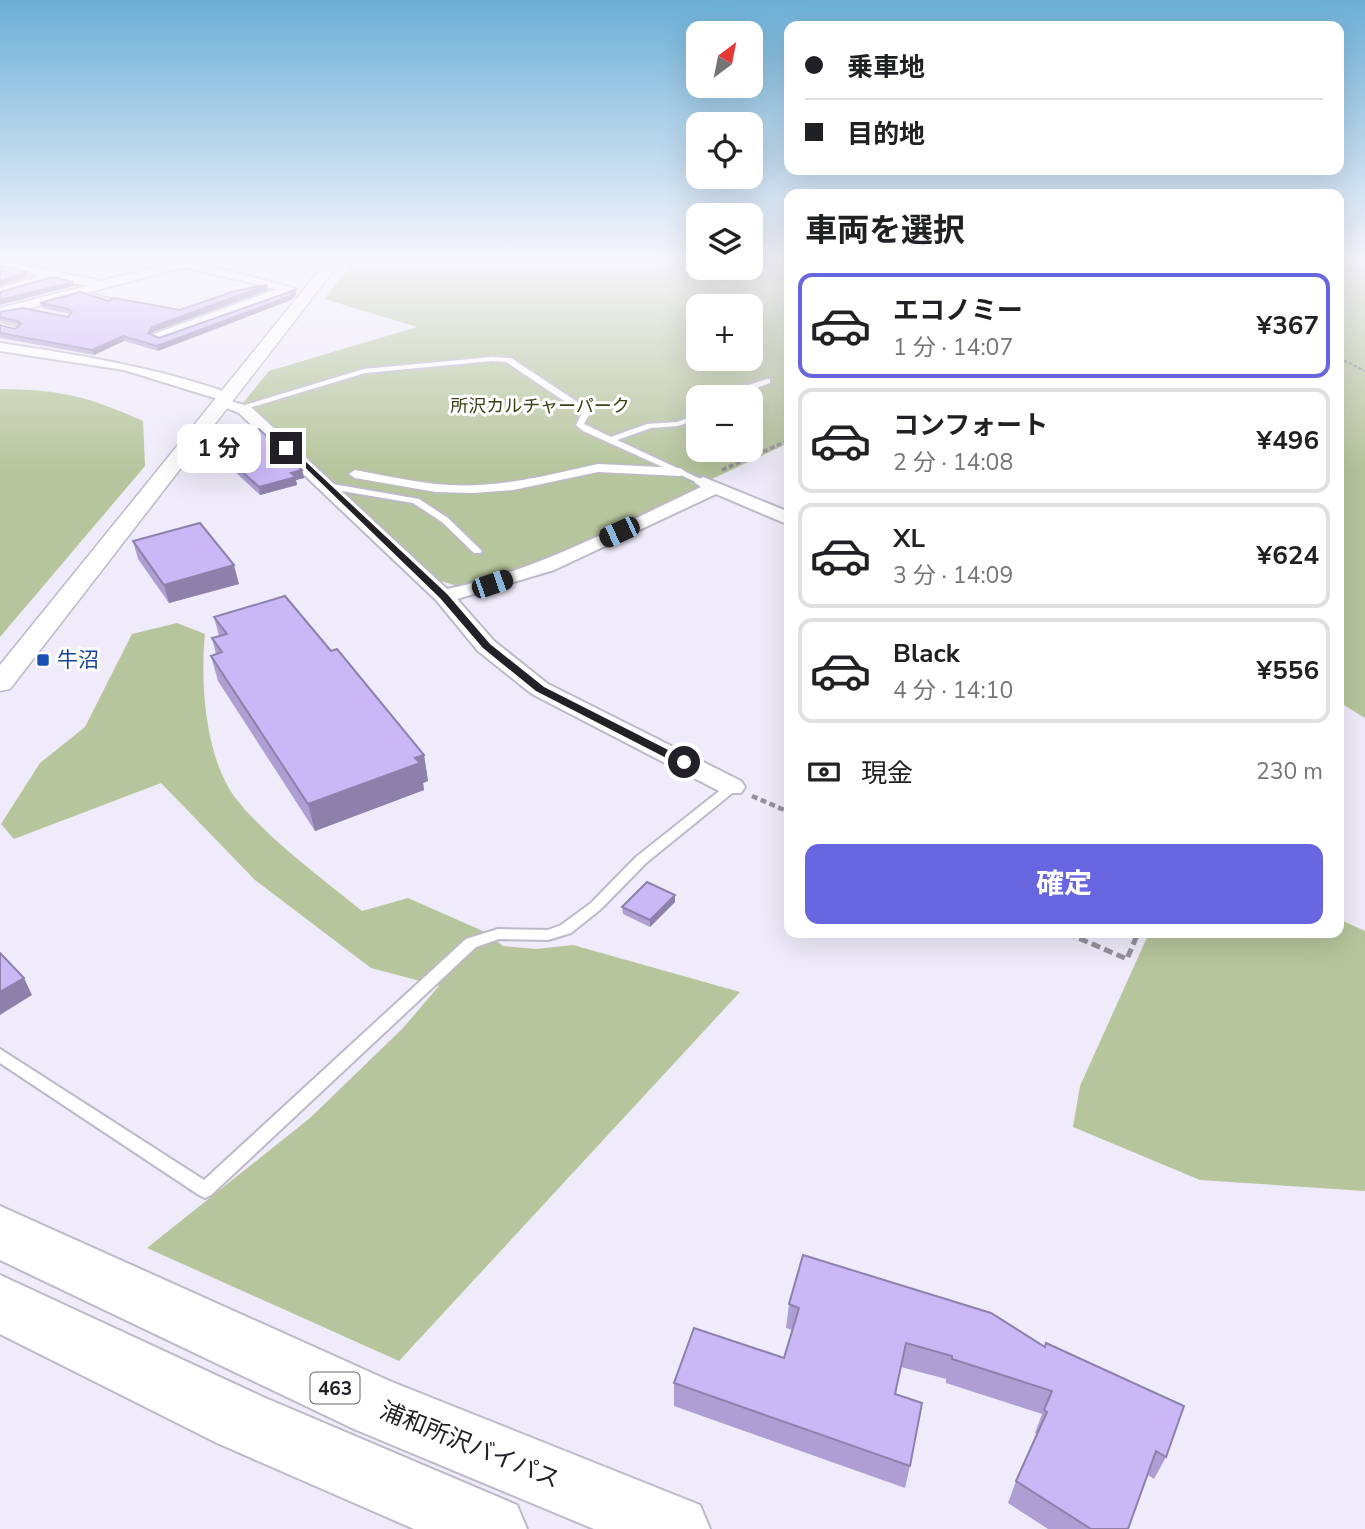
<!DOCTYPE html>
<html lang="ja">
<meta charset="utf-8">
<style>
:root{--surface:#fff;--page:#f6f6f6;--text:#202124;--muted:#757577;--line:#e0e0e0;--accent:#6766e0}
body{margin:0;font-family:"Nunito Sans","Noto Sans JP",sans-serif;background:var(--page);color:var(--text);height:100vh;display:flex;flex-direction:column;font-size:26px;white-space:nowrap}
*{box-sizing:border-box;margin:0}
p{font-size:23px;color:var(--muted)}
.icon{flex:none;width:38px;height:38px;fill:none;stroke:currentColor;stroke-width:2;stroke-linecap:round;stroke-linejoin:round}
.map{position:relative;flex:1;overflow:hidden}
.panel{position:absolute;left:784px;top:189px;width:560px;height:749px;display:flex;flex-direction:column;background:var(--surface);border-radius:14px;box-shadow:0 7px 28px #0002}
.panel>*{flex:none}
.hud{position:absolute;left:784px;top:21px;width:560px;height:154px;border-radius:14px;box-shadow:0 7px 28px #0002;display:grid;align-content:center;height:154px;padding:0 21px;background:var(--surface)}
.needle{width:46px;rotate:32deg}
.tools{position:absolute;left:686px;top:21px;display:grid;gap:14px}
.tools a{display:grid;place-items:center;width:77px;height:77px;border-radius:14px;background:var(--surface);box-shadow:0 7px 28px #0002;font-size:35px}
.end{position:absolute;width:32px;height:32px;margin:-16px;border:9px solid #232127;background:#fff;box-shadow:0 0 0 4px #fff}
.from{border-radius:50%}
.bubble{position:absolute;height:49px;border-radius:14px;background:var(--surface);box-shadow:0 7px 28px #0002;font-size:23px;font-weight:700;line-height:49px;text-align:center}
.car{position:absolute;width:21px;height:42px;margin:-21px -10px;border-radius:9px;box-shadow:0 0 5px 2px #0007;background:linear-gradient(#222 24%,#8ab4d8 0 40%,#222 0 76%,#8ab4d8 0 86%,#222 0)}
.hud b{display:flex;align-items:center;gap:24px;height:66px;font-size:26px}
.hud b+b{border-top:2px solid var(--line)}
.hud i{width:18px;height:18px;background:var(--text)}
ul{padding:0;list-style:none}
li{display:flex;align-items:center;gap:21px;height:105px;margin:0 14px 10px;padding:0 7px;border:4px solid var(--line);border-radius:14px}
li div{flex:1}
li b{display:block;font-size:26px}
li em{font-style:normal;font-weight:700}
li.active{border-color:var(--accent)}
li>.icon{width:63px;height:63px;stroke-width:1.5}
h2{padding:0 21px;font-size:32px;line-height:84px}
.pay{display:flex;align-items:center;gap:18px;height:77px;padding:0 21px;font-size:26px}
.pay p{margin-inline-start:auto}
.cta{display:flex;gap:14px;margin-top:auto;padding:14px 21px}
.cta a{flex:1;height:80px;border-radius:14px;background:var(--accent);color:#fff;font-size:28px;font-weight:700;line-height:80px;text-align:center}
.map>svg:first-child{display:block}
.green{fill:#b6c59b;fill-rule:evenodd}
.lines{fill:none;stroke-linecap:round;stroke-linejoin:round}
.service-casing{stroke:#bdb9c8;stroke-width:4}
.pedestrian-casing{stroke:#bdb9c8;stroke-width:3}
.minor-casing{stroke:#bdb9c8;stroke-width:4}
.tertiary-casing{stroke:#bdb9c8;stroke-width:3}
.trunk-casing{stroke:#bdb9c8;stroke-width:4}
.path-far3{stroke:#94919c;stroke-width:2.5;stroke-dasharray:3.5 2;stroke-linecap:butt}
.path-far2{stroke:#94919c;stroke-width:3.5;stroke-dasharray:5 2.5;stroke-linecap:butt}
.path-far1{stroke:#94919c;stroke-width:4.5;stroke-dasharray:6 3.5;stroke-linecap:butt}
.path{stroke:#94919c;stroke-width:5;stroke-dasharray:9 4.5;stroke-linecap:butt}
.service{fill:#fff;fill-rule:evenodd}
.pedestrian{fill:#fff;fill-rule:evenodd}
.minor{fill:#fff;fill-rule:evenodd}
.tertiary{fill:#fff;fill-rule:evenodd}
.trunk{fill:#fff;fill-rule:evenodd}
.wall{fill:#ae9ed4}
.shaded-wall{fill:#8d81ac}
.building{fill:#cab8f6;stroke:#8d81ac;stroke-width:2}
.route{fill:#232127}
.transit-dot{fill:#1a4fb4;stroke:#fff;stroke-width:2.5}
.labels{text-anchor:middle;stroke-width:6;stroke-linejoin:round;paint-order:stroke}
.far-park-label{font-size:18px;fill:#364315;stroke:#fff}
.shield{fill:#fff;stroke:#656468;stroke-width:2}
.shield-label{font-size:19px;font-weight:bold;fill:#232127}
.transit-label{font-size:21px;fill:#164399;stroke:#fff;text-anchor:start}
.near-street-label{font-size:24px;fill:#232127;stroke:#fff}
</style>
<div class="map">
<svg width="1365" height="1529" viewBox="0 0 1365 1529">
<rect width="100%" height="100%" fill="#efebfa"/>
<g class="green">
<path d="M698,257V268H751V257H789V443L712,479L708,488L534,565L469,585H454L434,579L243,403L269,371L417,327L324,299L352,263ZM698,306H751V359H698ZM698,397H751V450H698Z"/>
<polygon points="1339,257 1365,257 1365,718 1339,702"/>
<path d="M0,389C58,389 90,397 143,421L145,466L0,637Z"/>
<path d="M177,623L205,634C200,682 205,760 237,800C268,839 323,879 362,911L408,898L485,932L503,946L536,949L573,945L740,992L399,1361L147,1248L310,1118L403,1028L439,986L371,968L255,880L161,783L14,839L1,824L40,763L85,727L132,634Z"/>
<polygon points="1339,919 1365,931 1365,1191 1200,1180 1073,1127 1080,1086 1149,933 1339,933"/>
</g>
<g class="lines">
<g class="service-casing">
<g id="service">
<polygon points="78,290 113,300 114,301 111,303 76,293 75,292"/>
<polygon points="0,323 19,328 20,329 17,331 0,327"/>
<polygon points="492,357 511,358 585,407 590,413 584,424 611,437 647,424 677,422 698,414 698,419 678,426 651,428 617,440 703,480 696,482 583,431 576,425 582,413 579,411 506,362 492,361 365,373 242,410 235,408 364,369"/>
<polygon points="767,379 770,379 770,383 748,391 741,397 733,397 742,387"/>
<polygon points="327,483 419,499 448,518 482,551 480,553 474,553 442,522 413,503 324,488 324,484"/>
<polygon points="732,783 736,784 738,787 736,790 646,863 601,909 571,933 548,940 499,939 476,947 211,1195 205,1198 199,1195 0,1063 0,1049 204,1180 466,939 498,929 548,930 561,925 591,903 636,857 728,784"/>
</g>
</g>
<g class="pedestrian-casing">
<path id="pedestrian" d="M598,464L680,468L686,472L680,476L598,472L513,490L473,493L436,492L355,478L349,474L355,470C382,475 409,481 436,484C491,490 545,476 598,464Z"/>
</g>
<g class="minor-casing">
<g id="minor">
<polygon points="195,257 214,257 199,263 297,289 159,341 152,337 154,334 277,289 184,267 0,316 0,308 86,286 53,279 0,296 0,288 38,276 0,269 0,261 101,281"/>
<polygon points="331,257 698,257 698,261 335,264 331,263"/>
<rect x="1339" y="257" width="26" height="7"/>
<path d="M0,343C79,355 156,367 231,394L234,397L230,401L251,407L447,589C537,571 618,526 701,487L694,482L703,477L789,512V525L716,494L554,570L457,599L494,641L548,684L741,781L745,787L741,793H723L532,694L478,651L436,600L239,413L214,403L218,399L124,370L0,351Z"/>
</g>
</g>
<g class="tertiary-casing">
<polygon id="tertiary" points="330,257 344,257 10,689 0,691 0,665"/>
</g>
<g class="trunk-casing">
<g id="trunk">
<polygon points="0,1206 392,1382 700,1505 710,1529 594,1529 354,1429 0,1260"/>
<polygon points="0,1275 263,1397 517,1505 527,1529 414,1529 217,1443 0,1334"/>
</g>
</g>
<polyline class="path-far3" points="1339,358 1365,371"/>
<polyline class="path-far2" points="722,470 789,440"/>
<polyline class="path-far1" points="752,796 789,812"/>
<polyline class="path" points="1067,933 1127,959 1138,933"/>
<use href="#service" class="service"/>
<use href="#pedestrian" class="pedestrian"/>
<use href="#minor" class="minor"/>
<use href="#tertiary" class="tertiary"/>
<use href="#trunk" class="trunk"/>
</g>
<g class="wall">
<polygon points="267,285 268,290 153,332 151,334 159,338 296,295 291,300 158,351 124,341 94,355 0,338 0,325 15,329 19,325 0,321 0,312 68,317 70,314 42,308 40,303 109,301 180,310"/>
<polygon points="218,441 302,470 304,478 296,480 297,485 260,495 218,456 216,448 219,448"/>
<polygon points="133,541 239,584 169,603 138,559"/>
<polygon points="214,617 331,651 424,755 428,781 423,783 424,790 315,831 218,681 211,656 216,654 212,638 219,636"/>
<polygon points="675,902 650,927 623,914 622,907"/>
<polygon points="789,1304 991,1313 1166,1457 1154,1479 1148,1475 1128,1529 1048,1529 1008,1503 1016,1481 1037,1434 1035,1433 1042,1414 946,1383 946,1379 901,1367 895,1394 910,1466 905,1488 674,1406 674,1383 784,1358 792,1330 786,1328"/>
</g>
<g class="shaded-wall">
<polygon points="26,272 27,277 0,286 0,281"/>
<polygon points="73,282 74,286 0,305 0,300"/>
<polygon points="267,285 268,290 153,332 149,338 148,333 152,327"/>
<polygon points="295,290 296,295 291,300 158,351 157,346"/>
<polygon points="123,336 124,341 94,355 92,350"/>
<polygon points="302,470 304,478 296,480 297,485 260,495 259,487 291,473"/>
<polygon points="234,565 239,584 169,603 164,585"/>
<polygon points="424,755 428,781 423,783 424,790 315,831 308,804"/>
<polygon points="675,895 675,902 650,927 650,920"/>
<polygon points="24,978 32,995 0,1015 0,992"/>
</g>
<g class="building">
<polygon points="0,265 26,272 0,281"/>
<polygon points="52,277 73,282 0,300 0,292"/>
<polygon points="267,285 152,327 148,333 159,338 295,290 291,296 157,346 123,336 92,350 0,333 0,325 15,329 21,324 18,321 0,317 0,312 22,308 68,317 72,312 68,309 40,303 80,292 109,301 114,298 180,310 235,291"/>
<polygon points="259,429 302,470 291,473 296,477 259,487 216,448 225,446 218,441"/>
<polygon points="200,523 234,565 164,585 133,541"/>
<polygon points="285,596 331,651 337,649 424,755 415,758 420,763 308,804 211,656 222,652 212,638 227,634 214,617"/>
<polygon points="647,882 675,895 650,920 622,907"/>
<polygon points="0,953 24,978 0,992"/>
<polygon points="803,1255 991,1313 1045,1347 1046,1343 1184,1406 1166,1457 1156,1451 1128,1529 1091,1529 1016,1481 1047,1412 1044,1410 1052,1391 952,1359 952,1356 906,1343 895,1394 922,1403 910,1466 674,1383 694,1328 784,1358 799,1308 789,1304"/>
</g>
<linearGradient id="sky" x2="0" y2="1"><stop stop-color="#6bafd6"/><stop offset="0.55" stop-color="#f8f6fd"/><stop offset="1" stop-color="#f8f6fd" stop-opacity="0"/></linearGradient>
<rect width="1365" height="471" fill="url(#sky)"/>
<polygon class="route" points="283,446 289,446 447,594 490,644 544,687 688,760 688,765 680,765 536,691 483,648 440,598"/>
<rect class="transit-dot" x="36" y="653" width="14" height="14" rx="3.5"/>
<g class="labels">
<g class="far-park-label">
<text x="540" y="412">所沢カルチャーパーク</text>
</g>
<rect class="shield" x="310.5" y="1372.5" width="49" height="31" rx="5"/>
<g class="shield-label">
<text x="335" y="1395">463</text>
</g>
<g class="transit-label">
<text x="57" y="667">牛沼</text>
</g>
<g class="near-street-label">
<text transform="translate(470 1445) rotate(22)" y="8">浦和所沢バイパス</text>
</g>
</g>
</svg>
<div class="tools">
<a><svg class="needle" viewBox="-14 -14 28 28"><path d="M0-13l5 13h-10z" fill="#e53935"/><path d="M0 13l5-13h-10z" fill="#757577"/></svg></a>
<a><svg class="icon" aria-label="locate" viewBox="0 0 24 24"><circle cx="12" cy="12" r="6"/><path d="M12 2v4M12 18v4M2 12h4M18 12h4"/></svg></a>
<a><svg class="icon" aria-label="layers" viewBox="0 0 24 24"><path d="M12 4l9 5-9 5-9-5zM3 14l9 5 9-5"/></svg></a>
<a>+</a>
<a>−</a>
</div>
<i class="end from" style="left:684px;top:762px"></i>
<i class="end" style="left:286px;top:448px"></i>
<div class="bubble" style="left:177px;top:424px;width:84px">1 分</div>
<i class="car" style="left:619px;top:532px;rotate:245deg"></i>
<i class="car" style="left:492px;top:584px;rotate:71deg"></i>
<div class="hud">
<b><i class="from"></i>乗車地</b>
<b><i></i>目的地</b>
</div>
<section class="panel">
<h2>車両を選択</h2>
<ul>
<li class="active"><svg class="icon" aria-label="car" viewBox="0 0 24 24"><path d="M5 17H2v-5l4-1 3-4h7l3 4 3 1v5h-3M9 17h6M6 11h13"/><circle cx="7" cy="17" r="2"/><circle cx="17" cy="17" r="2"/></svg><div><b>エコノミー</b><p>1 分 · 14:07</p></div><em>¥367</em></li>
<li><svg class="icon" aria-label="car" viewBox="0 0 24 24"><path d="M5 17H2v-5l4-1 3-4h7l3 4 3 1v5h-3M9 17h6M6 11h13"/><circle cx="7" cy="17" r="2"/><circle cx="17" cy="17" r="2"/></svg><div><b>コンフォート</b><p>2 分 · 14:08</p></div><em>¥496</em></li>
<li><svg class="icon" aria-label="car" viewBox="0 0 24 24"><path d="M5 17H2v-5l4-1 3-4h7l3 4 3 1v5h-3M9 17h6M6 11h13"/><circle cx="7" cy="17" r="2"/><circle cx="17" cy="17" r="2"/></svg><div><b>XL</b><p>3 分 · 14:09</p></div><em>¥624</em></li>
<li><svg class="icon" aria-label="car" viewBox="0 0 24 24"><path d="M5 17H2v-5l4-1 3-4h7l3 4 3 1v5h-3M9 17h6M6 11h13"/><circle cx="7" cy="17" r="2"/><circle cx="17" cy="17" r="2"/></svg><div><b>Black</b><p>4 分 · 14:10</p></div><em>¥556</em></li>
</ul>
<div class="pay"><svg class="icon" aria-label="cash" viewBox="0 0 24 24"><path d="M3 7h18v10H3z"/><circle cx="12" cy="12" r="2"/></svg>現金<p>230 m</p></div>
<div class="cta"><a>確定</a></div>
</section>
</div>
